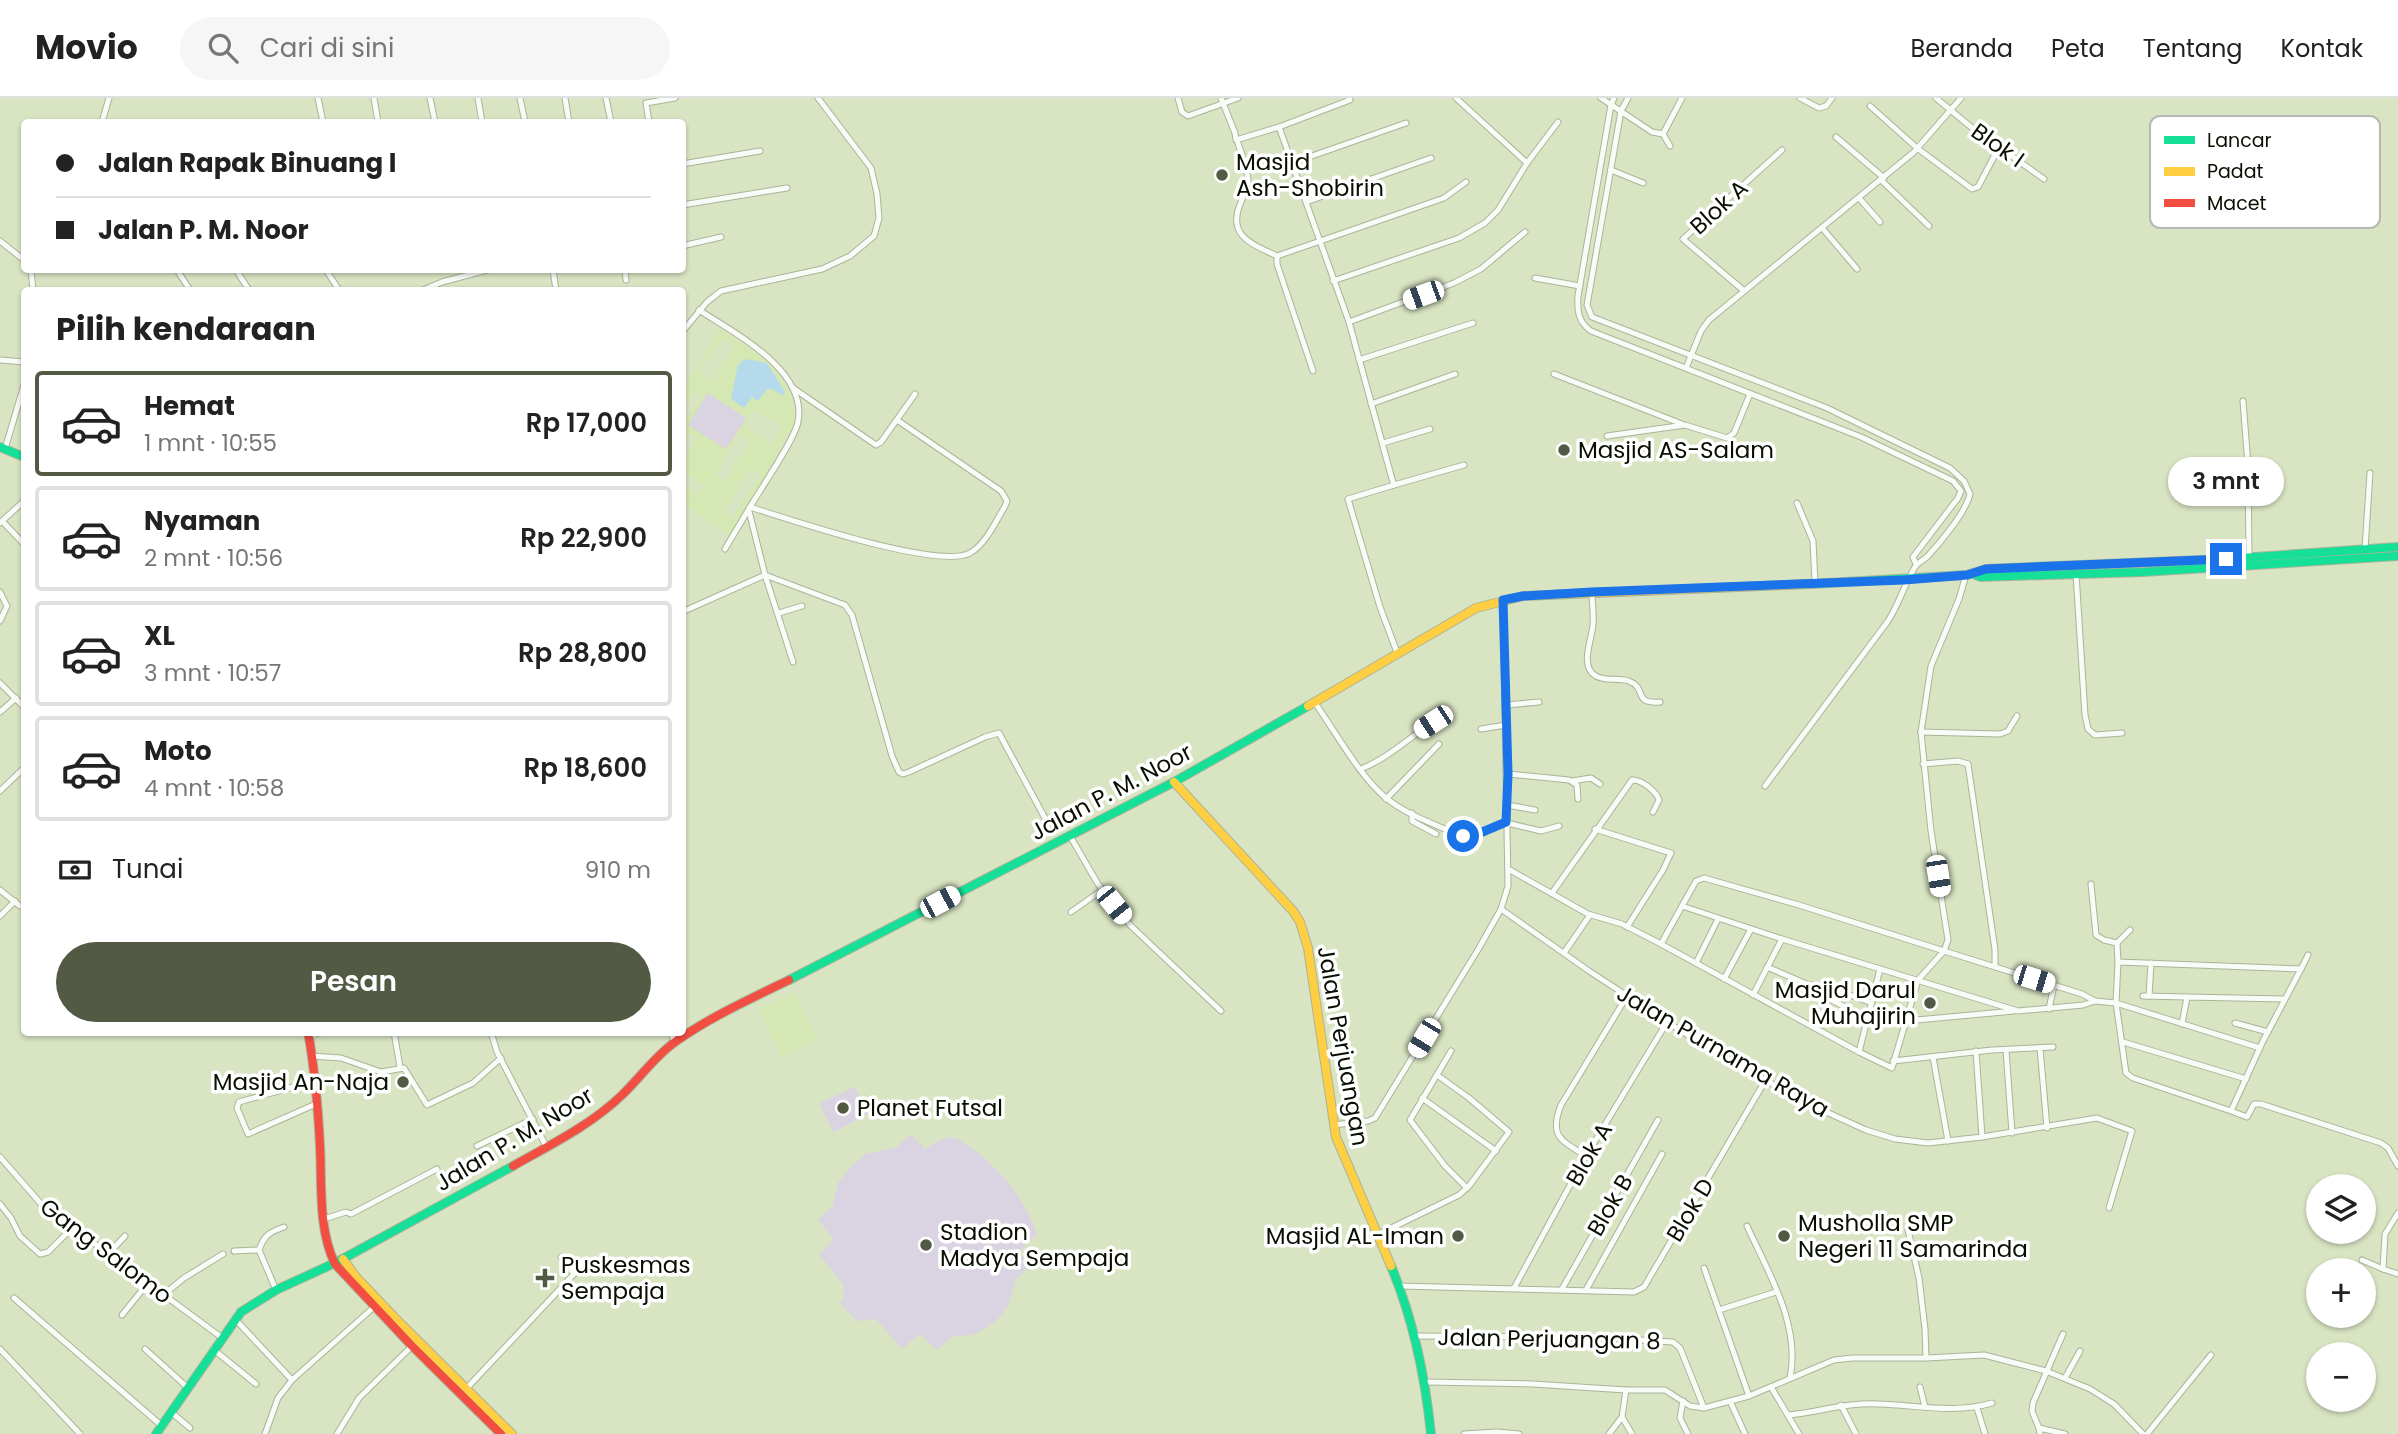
<!DOCTYPE html>
<html lang="id">
<meta charset="utf-8">
<style>
:root{--surface:#fff;--page:#f6f6f6;--text:#222;--muted:#767676;--line:#e0e0e0;--accent:#525a44}
body{margin:0;font-family:Poppins,sans-serif;background:var(--page);color:var(--text);height:100vh;display:flex;flex-direction:column;font-size:26px;white-space:nowrap}
*{box-sizing:border-box;margin:0}
p{font-size:23px;color:var(--muted)}
.icon{flex:none;width:38px;height:38px;fill:none;stroke:currentColor;stroke-width:2;stroke-linecap:round;stroke-linejoin:round}
.map{position:relative;flex:1;overflow:hidden}
.drawer{position:absolute;left:21px;top:189px;width:665px;height:749px;display:flex;flex-direction:column;background:var(--surface);border-radius:7px;box-shadow:0 2px 5px #0004}
.drawer>*{flex:none}
.guide{position:absolute;left:21px;top:21px;width:665px;height:154px;border-radius:7px;box-shadow:0 2px 5px #0004;display:grid;align-content:center;height:154px;padding:0 35px;background:var(--surface)}
.buttons{position:absolute;left:2306px;top:1076px;display:grid;gap:14px}
.buttons a{display:grid;place-items:center;width:70px;height:70px;border-radius:50%;background:var(--surface);box-shadow:0 2px 5px #0004;font-size:35px}
.end{position:absolute;width:32px;height:32px;margin:-16px;border:9px solid #1a73e8;background:#fff;box-shadow:0 0 0 4px #fff}
.from{border-radius:50%}
.bubble{position:absolute;height:49px;border-radius:24px;background:var(--surface);box-shadow:0 2px 5px #0004;font-size:23px;font-weight:600;line-height:49px;text-align:center}
.car{position:absolute;width:21px;height:42px;margin:-21px -10px;border-radius:9px;box-shadow:0 0 5px 2px #0007;background:linear-gradient(#fff 24%,#345 0 40%,#fff 0 76%,#345 0 86%,#fff 0)}
.guide b{display:flex;align-items:center;gap:24px;height:66px;font-size:26px}
.guide b+b{border-top:2px solid var(--line)}
.guide i{width:18px;height:18px;background:var(--text)}
ul{padding:0;list-style:none}
li{display:flex;align-items:center;gap:21px;height:105px;margin:0 14px 10px;padding:0 21px;border:4px solid var(--line);border-radius:7px}
li div{flex:1}
li b{display:block;font-size:26px}
li em{font-style:normal;font-weight:600}
li.selected{border-color:var(--accent)}
li>.icon{width:63px;height:63px;stroke-width:1.5}
h2{padding:0 35px;font-size:32px;line-height:84px}
.pay{display:flex;align-items:center;gap:18px;height:77px;padding:0 35px;font-size:26px}
.pay p{margin-inline-start:auto}
.primary-button{display:flex;gap:14px;margin-top:auto;padding:14px 35px}
.primary-button a{flex:1;height:80px;border-radius:42px;background:var(--accent);color:#fff;font-size:28px;font-weight:600;line-height:80px;text-align:center}
header{display:flex;align-items:center;gap:42px;box-sizing:border-box;height:98px;padding:0 35px;background:var(--surface);border-bottom:2px solid var(--line)}
header strong{font-size:33px}
nav{display:flex;gap:38px;margin-inline-start:auto;font-size:24px}
.search{width:490px;height:63px;background:var(--page);display:flex;align-items:center;gap:18px;box-sizing:border-box;padding:0 24px;border-radius:38px;color:var(--muted);font-size:26px}
.map>svg:first-child{display:block}
.built{fill:#d5e7b2;fill-rule:evenodd}
.green{fill:#dad3e1}
.water{fill:#b5daec}
.lines{fill:none;stroke-linecap:round;stroke-linejoin:round}
.street-casing{stroke:#abb49a;stroke-width:7}
.fast-casing{stroke:#abb49a;stroke-width:10}
.slow-casing{stroke:#abb49a;stroke-width:10}
.jam-casing{stroke:#abb49a;stroke-width:10}
.street{stroke:#f9fbf6;stroke-width:5}
.fast{stroke:#16e098;stroke-width:8}
.slow{stroke:#ffcf43;stroke-width:8}
.jam{stroke:#f24e42;stroke-width:8}
.route{stroke:#1a73e8;stroke-width:9}
.poi-dot{fill:#525a44;stroke:#fff;stroke-width:2.5}
.labels{text-anchor:middle;stroke-width:7;stroke-linejoin:round;paint-order:stroke}
.street-label{font-size:23px;fill:#090f00;stroke:#fff}
.poi-label{font-size:23px;fill:#090f00;stroke:#fff;text-anchor:start}
.key{fill:#fff;stroke:#b5b7b2;stroke-width:2}
.key-label{font-size:19px;fill:#090f00}
</style>
<header>
<strong>Movio</strong>
<div class="search"><svg class="icon" aria-label="search" viewBox="0 0 24 24"><circle cx="10" cy="10" r="6"/><path d="M15 15l6 6"/></svg>Cari di sini</div>
<nav><a>Beranda</a><a>Peta</a><a>Tentang</a><a>Kontak</a></nav>
</header>
<div class="map">
<svg width="2398" height="1336" viewBox="0 0 2398 1336">
<rect width="100%" height="100%" fill="#d9e4c3"/>
<g class="built">
<path d="M720,231L770,264L791,295L796,323L731,437L683,406V385L698,396L703,388L683,373V355L686,357L698,339L690,334L683,345V325L702,299L694,293L683,309V280L688,283ZM723,240L735,248L711,283L699,274ZM778,279L772,290L767,291L758,303L735,293ZM755,312L782,329L771,346L744,329ZM740,336L750,343L725,383L715,376ZM751,371L761,377L732,420L723,414Z"/>
<polygon points="795,895 817,942 781,959 758,912"/>
</g>
<g class="green">
<polygon points="708,295 746,320 726,351 688,327"/>
<polygon points="855,989 868,1016 833,1034 819,1005"/>
<path d="M911,1036L925,1051C933,1046 945,1037 955,1040C964,1043 974,1052 982,1058C1008,1081 1025,1104 1037,1136L1019,1154L1030,1168L1016,1181L1008,1208L996,1223L975,1236L952,1239L937,1252L920,1236L902,1251L876,1221L857,1223L840,1205L844,1200L843,1186L819,1156L834,1141L818,1122L832,1109L838,1085L852,1067L866,1056L897,1049Z"/>
</g>
<polygon class="water" points="745,261 767,265 785,294 782,297 772,291 767,291 758,303 752,299 744,310 731,301 738,267"/>
<g class="lines">
<g class="street-casing">
<g id="street">
<polyline points="318,0 323,24"/>
<polyline points="374,0 378,24"/>
<polyline points="430,0 435,24"/>
<polyline points="478,0 482,24"/>
<polyline points="520,0 525,24"/>
<polyline points="565,0 569,24"/>
<polyline points="606,0 611,24"/>
<polyline points="1178,0 1182,14 1188,18 1238,0"/>
<polyline points="1221,0 1235,35 1236,42 1279,29"/>
<polyline points="1349,0 1350,2 1279,29 1349,224 1392,381 1394,387 1348,401 1380,509 1398,557"/>
<polyline points="1456,0 1527,65"/>
<polyline points="1601,0 1652,34 1663,36"/>
<path d="M1614,0L1611,7L1578,198C1577,212 1578,224 1591,233L1861,339L1953,383L1961,393L1958,400L1913,459L1916,466"/>
<path d="M1628,0L1621,13L1587,207L1592,219L1827,310L1950,370L1964,383L1970,396C1966,414 1940,445 1927,459C1922,463 1918,464 1915,469C1904,487 1899,506 1888,523L1765,688"/>
<polyline points="1800,0 1819,10 1826,8 1832,0"/>
<polyline points="1936,0 1971,29 2044,81"/>
<polyline points="1870,8 1917,50 1972,91 1978,89 1999,49"/>
<polyline points="102,24 109,0"/>
<polyline points="649,24 646,5 675,0"/>
<polyline points="1663,36 1682,0"/>
<polyline points="1663,36 1670,48"/>
<polyline points="1836,39 1884,80"/>
<path d="M1237,42C1241,55 1248,71 1248,84C1248,92 1243,98 1241,104C1226,138 1252,146 1277,158"/>
<polyline points="1292,65 1406,25"/>
<polyline points="682,66 760,53"/>
<polyline points="1611,72 1643,85"/>
<polyline points="1881,82 1929,128"/>
<polyline points="1859,100 1880,124"/>
<polyline points="1306,104 1431,60"/>
<polyline points="682,107 787,90"/>
<polyline points="1823,131 1857,171"/>
<polyline points="0,143 24,162"/>
<polyline points="682,148 721,139"/>
<polyline points="31,172 33,192"/>
<polyline points="177,172 190,192"/>
<polyline points="236,172 249,192"/>
<polyline points="326,172 339,192"/>
<polyline points="553,172 556,192"/>
<polyline points="625,172 626,182"/>
<polyline points="1535,180 1580,188"/>
<polyline points="1333,183 1459,140 1485,125 1498,112 1527,65 1558,24"/>
<polyline points="423,192 442,184 487,172"/>
<polyline points="1743,192 1683,141 1782,52"/>
<path d="M699,212C734,235 808,272 798,324C794,343 761,390 750,409"/>
<polyline points="1349,224 1454,185 1481,171 1525,134"/>
<polyline points="682,234 707,204 721,193 822,171 850,158 874,138 879,120 877,96 871,70 818,0"/>
<polyline points="0,262 24,264"/>
<polyline points="1359,262 1473,225"/>
<polyline points="1686,270 1701,233 1709,222 1914,54 1961,0"/>
<polyline points="1313,273 1277,166 1277,158 1444,100 1466,84"/>
<polyline points="1554,276 1682,326"/>
<polyline points="793,290 876,347 881,344 915,296"/>
<polyline points="2243,303 2248,367 2249,459"/>
<polyline points="1371,306 1455,276"/>
<polyline points="1607,338 1685,327 1727,340 1734,335 1750,296"/>
<polyline points="1383,345 1430,331"/>
<polyline points="5,351 24,287"/>
<polyline points="1394,387 1464,367"/>
<polyline points="1797,405 1813,443 1815,485"/>
<polyline points="749,413 765,477 793,564"/>
<polyline points="3,424 24,446"/>
<polyline points="0,425 24,403"/>
<path d="M725,451L750,409C788,421 938,472 970,455C986,446 996,423 1005,408L1007,403L1001,393L897,322"/>
<polyline points="2365,451 2370,375"/>
<polyline points="2076,476 2085,617 2088,631 2095,637 2122,635"/>
<polyline points="1966,477 1959,501 1931,568 1921,634 1931,733 1948,842 1944,853 2082,896 2095,903 2116,905 2260,950"/>
<polyline points="0,494 7,508 0,523"/>
<path d="M1592,494C1592,505 1594,516 1593,527C1592,541 1579,569 1596,578C1605,584 1619,579 1629,583C1648,591 1632,606 1660,604"/>
<polyline points="682,514 765,477 845,507 852,517 892,658 899,674 903,676 909,674 985,639 999,635 1046,722"/>
<polyline points="779,515 802,508"/>
<polyline points="0,585 24,609"/>
<path d="M1315,605C1335,633 1360,679 1386,700C1408,718 1438,727 1463,739H1473L1506,724"/>
<polyline points="1506,607 1539,604"/>
<polyline points="0,614 16,600"/>
<polyline points="1481,631 1506,627"/>
<polyline points="1921,634 2000,636 2008,633 2017,618"/>
<polyline points="1923,666 1958,663 1968,666 1995,852 1995,869"/>
<path d="M1361,671C1388,660 1409,640 1433,624"/>
<polyline points="1508,676 1569,682 1577,687 1578,701"/>
<polyline points="1572,683 1591,680 1600,686"/>
<polyline points="0,693 24,670"/>
<polyline points="1386,701 1439,646"/>
<polyline points="1507,707 1535,712"/>
<polyline points="1412,715 1412,723 1436,736"/>
<polyline points="1507,725 1541,733 1559,728"/>
<polyline points="1595,731 1671,755 1663,772 1627,829"/>
<polyline points="1070,738 1098,786 1130,827 1221,913"/>
<polyline points="1510,772 1588,816 1622,826 1661,846 1682,808 1782,841 2018,913 2083,907 2095,903"/>
<polyline points="2091,786 2096,837 2104,842 2117,845 2118,864"/>
<polyline points="0,792 20,808"/>
<path d="M1552,795L1632,682C1641,681 1656,693 1659,702L1653,714"/>
<polyline points="1682,808 1696,783 1704,780 1799,807 1944,853 1918,882 1892,970 1859,954"/>
<polyline points="1501,811 1589,873 1689,938 1802,1003 1866,1032 1895,1041 1928,1045 1982,1039 2097,1020 2132,1033 2109,1110"/>
<polyline points="1071,814 1102,792"/>
<polyline points="0,818 15,803"/>
<polyline points="2117,845 2130,832"/>
<polyline points="1661,846 1859,954 1880,871"/>
<polyline points="1564,855 1590,817"/>
<polygon points="2118,864 2301,871 2263,943 2231,1013 2133,980 2126,975 2116,905"/>
<polyline points="1696,865 1718,821"/>
<polyline points="1767,869 1809,887 1818,895 1868,921"/>
<polyline points="2301,871 2308,857"/>
<polyline points="1724,881 1751,831"/>
<polyline points="1809,887 1825,888 1872,905"/>
<polyline points="1753,897 1782,841"/>
<polyline points="2143,898 2187,899"/>
<polyline points="2149,898 2151,865"/>
<polyline points="2049,911 2054,887"/>
<polyline points="1906,923 2014,913"/>
<polyline points="2235,925 2268,934"/>
<polyline points="2182,926 2187,899 2284,901"/>
<polyline points="394,934 400,969"/>
<polyline points="491,934 497,954 546,1048"/>
<polyline points="670,934 675,944"/>
<polyline points="309,938 322,934"/>
<polyline points="2123,944 2246,981"/>
<polyline points="2040,950 2047,1030"/>
<polyline points="2006,952 2012,1035"/>
<polyline points="1451,953 1410,1022 1445,1068 1467,1090"/>
<polyline points="1976,953 1982,1039"/>
<polyline points="311,958 341,960 381,974 404,970 427,1007 473,985 501,960"/>
<polyline points="1933,959 1948,1043"/>
<polyline points="1893,963 1992,952 2053,949"/>
<polyline points="314,983 239,1004 237,1010 248,1036 316,1006"/>
<polyline points="1422,1000 1496,1053"/>
<polyline points="2231,1013 2247,1019 2254,1006 2261,1006 2381,1045 2388,1050 2398,1068"/>
<polyline points="1333,1027 1368,1023 1375,1020 1479,850 1501,811 1508,788 1503,504"/>
<polyline points="477,1048 533,1021"/>
<path d="M1586,1058C1560,1042 1549,1038 1561,1007L1627,898"/>
<polyline points="0,1059 42,1107 221,1239"/>
<polyline points="0,1106 11,1120 20,1138 40,1156 48,1154 72,1130"/>
<polyline points="2398,1115 2385,1136 2383,1171 2398,1176"/>
<polyline points="324,1121 346,1114 351,1116 437,1071"/>
<path d="M1747,1128C1768,1174 1801,1227 1790,1280"/>
<polyline points="1908,1132 1919,1180 1925,1231 1926,1260"/>
<polyline points="1377,1137 1459,1097 1469,1088 1509,1034 1469,1000 1437,977"/>
<polyline points="234,1153 259,1152"/>
<polyline points="108,1156 125,1138"/>
<polyline points="2362,1162 2383,1171"/>
<polyline points="1704,1170 1749,1298"/>
<polyline points="1399,1188 1634,1194 1644,1189 1765,983"/>
<polyline points="1514,1190 1586,1058 1667,924"/>
<polyline points="1562,1191 1658,1022"/>
<path d="M276,1192L259,1152C264,1137 270,1134 284,1129"/>
<polyline points="1586,1192 1662,1056"/>
<polyline points="163,1197 184,1180 223,1156"/>
<polyline points="14,1200 162,1328"/>
<polyline points="1719,1212 1776,1194"/>
<polyline points="122,1217 148,1185"/>
<polyline points="235,1221 292,1282"/>
<polyline points="1415,1238 1590,1239 1673,1244 1680,1250 1704,1310"/>
<polyline points="0,1251 80,1336"/>
<polyline points="145,1251 187,1289"/>
<polyline points="213,1251 256,1286"/>
<polyline points="2065,1280 2080,1253"/>
<polyline points="1426,1284 1533,1286 1626,1292 1665,1292 1690,1308 1704,1310 1749,1298 1834,1262 1852,1260 1926,1260 1984,1257 2046,1273 2090,1291 2114,1306 2143,1336"/>
<polyline points="1771,1289 1799,1336"/>
<polyline points="1920,1289 1925,1309"/>
<polyline points="466,1291 574,1176 561,1159"/>
<polyline points="1683,1303 1680,1320 1688,1336"/>
<polyline points="1730,1303 1745,1336"/>
<polyline points="1841,1307 1856,1336"/>
<polyline points="1977,1310 1985,1336"/>
<polyline points="171,1314 190,1330"/>
<path d="M1788,1317C1819,1314 1848,1304 1879,1306C1916,1307 1955,1316 1992,1305"/>
<polyline points="1622,1319 1632,1336"/>
<polyline points="2039,1330 2032,1313 2033,1305 2063,1236"/>
<polyline points="265,1336 278,1300 292,1282 374,1209"/>
<polyline points="337,1336 359,1300 412,1248"/>
<polyline points="1464,1336 1497,1334 1519,1336"/>
<polyline points="1609,1336 1622,1319 1626,1292"/>
<polyline points="2040,1336 2039,1330 2065,1336"/>
<polyline points="2147,1336 2211,1257"/>
</g>
</g>
<g class="fast-casing">
<g id="fast">
<polyline points="0,349 24,359"/>
<polyline points="1973,476 1981,479 2143,474 2398,458"/>
<polyline points="1811,486 1967,477 1986,471 2226,461 2398,449"/>
<polyline points="789,882 1174,684 1308,608"/>
<path d="M1391,1168C1414,1223 1425,1277 1431,1336"/>
<polyline points="156,1336 241,1214 276,1192 337,1164 513,1068"/>
</g>
</g>
<g class="slow-casing">
<g id="slow">
<polyline points="1308,608 1476,510 1523,498 1811,486"/>
<polyline points="1174,684 1293,813 1300,824 1308,850 1336,1039 1391,1168"/>
<polyline points="343,1161 356,1179 395,1220 512,1336"/>
</g>
</g>
<g class="jam-casing">
<g id="jam">
<path d="M308,934C315,972 318,1010 320,1048C322,1086 318,1131 335,1166"/>
<path d="M513,1068C550,1047 591,1027 622,997C640,980 654,959 675,944C710,919 750,901 789,882"/>
<polyline points="335,1166 412,1248 501,1336"/>
</g>
</g>
<use href="#street" class="street"/>
<use href="#fast" class="fast"/>
<use href="#slow" class="slow"/>
<use href="#jam" class="jam"/>
</g>
<g class="lines">
<polyline class="route" points="1463,738 1473,738 1506,724 1508,676 1503,502 1523,498 1592,494 1904,482 1967,477 1986,471 2226,461"/>
</g>
<g class="poi-dot">
<circle cx="1222" cy="77" r="7"/>
<circle cx="1564" cy="352" r="7"/>
<circle cx="1930" cy="905" r="7"/>
<circle cx="403" cy="984" r="7"/>
<circle cx="843" cy="1010" r="7"/>
<circle cx="1458" cy="1138" r="7"/>
<circle cx="1784" cy="1138" r="7"/>
<circle cx="926" cy="1147" r="7"/>
<path d="M541.5 1169.5h7v7h7v7h-7v7h-7v-7h-7v-7h7z"/>
</g>
<g class="labels">
<g class="street-label">
<text transform="translate(1998 47) rotate(35)" y="8">Blok I</text>
<text transform="translate(1719 109) rotate(-42)" y="8">Blok A</text>
<text transform="translate(1111 694) rotate(-28)" y="8">Jalan P. M. Noor</text>
<text transform="translate(1343 948) rotate(80)" y="8">Jalan Perjuangan</text>
<text transform="translate(1723 953) rotate(30)" y="8">Jalan Purnama Raya</text>
<text transform="translate(514 1041) rotate(-31)" y="8">Jalan P. M. Noor</text>
<text transform="translate(1589 1056) rotate(-60)" y="8">Blok A</text>
<text transform="translate(1610 1107) rotate(-60)" y="8">Blok B</text>
<text transform="translate(1690 1112) rotate(-59)" y="8">Blok D</text>
<text transform="translate(106 1153) rotate(37)" y="8">Gang Salomo</text>
<text transform="translate(1549 1241) rotate(1)" y="8">Jalan Perjuangan 8</text>
</g>
<g class="poi-label">
<text x="1236" y="72">Masjid<tspan x="1236" dy="26">Ash-Shobirin</tspan></text>
<text x="1578" y="360">Masjid AS-Salam</text>
<text x="1916" y="900" text-anchor="end">Masjid Darul<tspan x="1916" dy="26">Muhajirin</tspan></text>
<text x="389" y="992" text-anchor="end">Masjid An-Naja</text>
<text x="857" y="1018">Planet Futsal</text>
<text x="1798" y="1133">Musholla SMP<tspan x="1798" dy="26">Negeri 11 Samarinda</tspan></text>
<text x="940" y="1142">Stadion<tspan x="940" dy="26">Madya Sempaja</tspan></text>
<text x="1444" y="1146" text-anchor="end">Masjid AL-Iman</text>
<text x="561" y="1175">Puskesmas<tspan x="561" dy="26">Sempaja</tspan></text>
</g>
</g>
<rect x="2150" y="18" width="230" height="112" rx="10" class="key"/>
<rect x="2164" y="38" width="31" height="8" fill="#16e098"/>
<rect x="2164" y="69" width="31" height="9" fill="#ffcf43"/>
<rect x="2164" y="101" width="31" height="8" fill="#f24e42"/>
<g class="key-label">
<text x="2207" y="49">Lancar</text>
<text x="2207" y="80">Padat</text>
<text x="2207" y="112">Macet</text>
</g>
</svg>
<div class="buttons">
<a><svg class="icon" aria-label="layers" viewBox="0 0 24 24"><path d="M12 4l9 5-9 5-9-5zM3 14l9 5 9-5"/></svg></a>
<a>+</a>
<a>−</a>
</div>
<i class="end from" style="left:1463px;top:738px"></i>
<i class="end" style="left:2226px;top:461px"></i>
<div class="bubble" style="left:2168px;top:359px;width:116px">3 mnt</div>
<i class="car" style="left:1423px;top:197px;rotate:250deg"></i>
<i class="car" style="left:1433px;top:624px;rotate:237deg"></i>
<i class="car" style="left:1938px;top:778px;rotate:171deg"></i>
<i class="car" style="left:940px;top:804px;rotate:62deg"></i>
<i class="car" style="left:1114px;top:807px;rotate:141deg"></i>
<i class="car" style="left:2034px;top:881px;rotate:107deg"></i>
<i class="car" style="left:1424px;top:940px;rotate:211deg"></i>
<div class="guide">
<b><i class="from"></i>Jalan Rapak Binuang I</b>
<b><i></i>Jalan P. M. Noor</b>
</div>
<section class="drawer">
<h2>Pilih kendaraan</h2>
<ul>
<li class="selected"><svg class="icon" aria-label="car" viewBox="0 0 24 24"><path d="M5 17H2v-5l4-1 3-4h7l3 4 3 1v5h-3M9 17h6M6 11h13"/><circle cx="7" cy="17" r="2"/><circle cx="17" cy="17" r="2"/></svg><div><b>Hemat</b><p>1 mnt · 10:55</p></div><em>Rp 17,000</em></li>
<li><svg class="icon" aria-label="car" viewBox="0 0 24 24"><path d="M5 17H2v-5l4-1 3-4h7l3 4 3 1v5h-3M9 17h6M6 11h13"/><circle cx="7" cy="17" r="2"/><circle cx="17" cy="17" r="2"/></svg><div><b>Nyaman</b><p>2 mnt · 10:56</p></div><em>Rp 22,900</em></li>
<li><svg class="icon" aria-label="car" viewBox="0 0 24 24"><path d="M5 17H2v-5l4-1 3-4h7l3 4 3 1v5h-3M9 17h6M6 11h13"/><circle cx="7" cy="17" r="2"/><circle cx="17" cy="17" r="2"/></svg><div><b>XL</b><p>3 mnt · 10:57</p></div><em>Rp 28,800</em></li>
<li><svg class="icon" aria-label="car" viewBox="0 0 24 24"><path d="M5 17H2v-5l4-1 3-4h7l3 4 3 1v5h-3M9 17h6M6 11h13"/><circle cx="7" cy="17" r="2"/><circle cx="17" cy="17" r="2"/></svg><div><b>Moto</b><p>4 mnt · 10:58</p></div><em>Rp 18,600</em></li>
</ul>
<div class="pay"><svg class="icon" aria-label="cash" viewBox="0 0 24 24"><path d="M3 7h18v10H3z"/><circle cx="12" cy="12" r="2"/></svg>Tunai<p>910 m</p></div>
<div class="primary-button"><a>Pesan</a></div>
</section>
</div>
